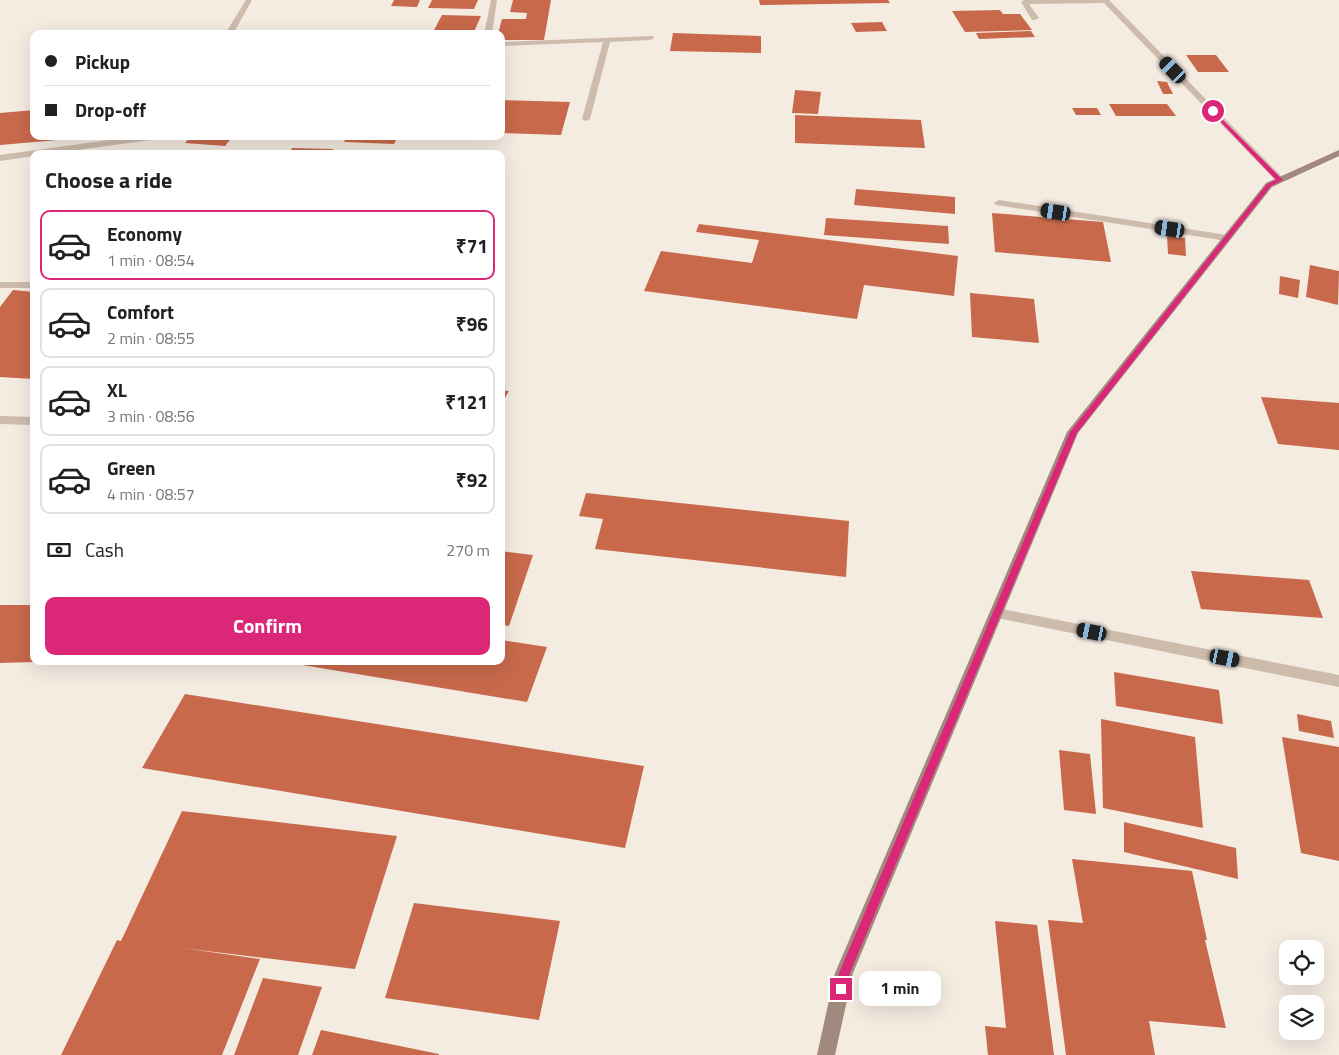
<!DOCTYPE html>
<meta charset="utf-8">
<style>
:root{--surface:#fff;--page:#f6f6f6;--text:#202124;--muted:#757577;--line:#e0e0e0;--accent:#db2777}
body{margin:0;font-family:"Titillium Web",sans-serif;background:var(--page);color:var(--text);height:100vh;display:flex;flex-direction:column;font-size:19px;white-space:nowrap}
*{box-sizing:border-box;margin:0}
p{font-size:16px;color:var(--muted)}
.icon{flex:none;width:28px;height:28px;fill:none;stroke:currentColor;stroke-width:2;stroke-linecap:round;stroke-linejoin:round}
.map{position:relative;flex:1;overflow:hidden}
.drawer{position:absolute;left:30px;top:150px;width:475px;height:515px;display:flex;flex-direction:column;background:var(--surface);border-radius:10px;box-shadow:0 5px 20px #0002}
.drawer>*{flex:none}
.banner{position:absolute;left:30px;top:30px;width:475px;height:110px;border-radius:10px;box-shadow:0 5px 20px #0002;display:grid;align-content:center;height:110px;padding:0 15px;background:var(--surface)}
.tools{position:absolute;left:1279px;top:940px;display:grid;gap:10px}
.tools a{display:grid;place-items:center;width:45px;height:45px;border-radius:10px;background:var(--surface);box-shadow:0 5px 20px #0002;font-size:25px}
.end{position:absolute;width:22px;height:22px;margin:-11px;border:6px solid #db2777;background:#fff;box-shadow:0 0 0 2px #fff}
.from{border-radius:50%}
.bubble{position:absolute;height:35px;border-radius:10px;background:var(--surface);box-shadow:0 5px 20px #0002;font-size:16px;font-weight:700;line-height:35px;text-align:center}
.car{position:absolute;width:15px;height:30px;margin:-15px -8px;border-radius:6px;box-shadow:0 0 4px 1px #0007;background:linear-gradient(#222 24%,#8ab4d8 0 40%,#222 0 76%,#8ab4d8 0 86%,#222 0)}
.banner b{display:flex;align-items:center;gap:18px;height:48px;font-size:19px}
.banner b+b{border-top:1px solid var(--line)}
.banner i{width:12px;height:12px;background:var(--text)}
ul{padding:0;list-style:none}
li{display:flex;align-items:center;gap:15px;height:70px;margin:0 10px 8px;padding:0 5px;border:2px solid var(--line);border-radius:10px}
li div{flex:1}
li b{display:block;font-size:19px}
li em{font-style:normal;font-weight:700}
li.selected{border-color:var(--accent)}
li>.icon{width:45px;height:45px;stroke-width:1.5}
h2{padding:0 15px;font-size:22px;line-height:60px}
.pay{display:flex;align-items:center;gap:12px;height:55px;padding:0 15px;font-size:19px}
.pay p{margin-inline-start:auto}
.button{display:flex;gap:10px;margin-top:auto;padding:10px 15px}
.button a{flex:1;height:58px;border-radius:10px;background:var(--accent);color:#fff;font-size:20px;font-weight:700;line-height:58px;text-align:center}
.map>svg:first-child{display:block}
.building{fill:#c8694b}
.lines{fill:none;stroke-linecap:round;stroke-linejoin:round}
.minor{fill:#cdbbac;fill-rule:evenodd}
.tertiary{fill:#cdbbac;fill-rule:evenodd}
.secondary{fill:#a18a7d;fill-rule:evenodd}
.route{fill:#db2777}
</style>
<div class="map">
<svg width="1339" height="1055" viewBox="0 0 1339 1055">
<rect width="100%" height="100%" fill="#f4ebe1"/>
<g class="building">
<polygon points="394,0 420,0 417,7 391,6"/>
<polygon points="432,0 478,0 474,9 428,8"/>
<polygon points="513,0 551,0 544,40 501,40 501,34 498,34 502,19 526,19 527,13 510,12"/>
<polygon points="759,0 888,0 890,3 760,5"/>
<polygon points="1000,10 1003,14 1020,14 1032,30 965,32 952,11"/>
<polygon points="442,15 481,16 473,34 432,34"/>
<polygon points="882,22 887,31 856,32 851,23"/>
<polygon points="1031,31 1035,37 979,39 976,33"/>
<polygon points="673,33 761,36 761,53 670,51"/>
<polygon points="1186,55 1216,55 1229,72 1198,72"/>
<polygon points="1157,81 1167,82 1173,94 1163,94"/>
<polygon points="795,90 821,92 818,114 792,113"/>
<polygon points="501,100 570,102 561,135 501,133"/>
<polygon points="1109,104 1167,104 1176,116 1116,116"/>
<polygon points="1072,108 1097,108 1101,115 1076,115"/>
<polygon points="34,110 34,136 81,138 0,145 0,113"/>
<polygon points="795,115 921,120 925,148 795,143"/>
<polygon points="191,136 233,136 225,146 185,143"/>
<polygon points="347,136 398,136 394,144 344,142"/>
<polygon points="292,148 333,149 331,154 289,154"/>
<polygon points="856,189 955,197 955,214 854,205"/>
<polygon points="992,213 1103,222 1111,262 995,252"/>
<polygon points="826,218 948,226 949,244 824,235"/>
<polygon points="699,224 958,256 954,296 864,285 857,319 644,291 661,251 752,263 759,240 696,232"/>
<polygon points="1167,235 1185,238 1186,256 1168,254"/>
<polygon points="1310,265 1339,271 1338,305 1306,297"/>
<polygon points="1280,276 1300,280 1298,298 1279,294"/>
<polygon points="13,290 34,292 34,379 0,377 0,307"/>
<polygon points="970,293 1034,299 1039,343 972,337"/>
<polygon points="501,390 509,391 501,405"/>
<polygon points="1261,397 1339,403 1339,450 1278,444"/>
<polygon points="586,493 849,521 846,577 595,549 603,519 579,516"/>
<polygon points="501,551 533,555 509,626 501,625"/>
<polygon points="1191,571 1309,580 1323,618 1201,609"/>
<polygon points="0,605 34,605 34,662 0,663"/>
<polygon points="501,640 547,647 527,702 284,662 501,661"/>
<polygon points="1114,672 1219,690 1223,724 1116,706"/>
<polygon points="185,694 644,766 625,848 142,768"/>
<polygon points="1297,714 1331,721 1334,738 1299,731"/>
<polygon points="1101,719 1195,737 1203,828 1103,808"/>
<polygon points="1282,737 1339,747 1339,861 1301,853"/>
<polygon points="1059,750 1090,754 1096,814 1064,810"/>
<polygon points="182,811 397,836 355,969 182,948 260,959 222,1055 61,1055 117,940 121,941"/>
<polygon points="1124,822 1236,848 1238,879 1124,852"/>
<polygon points="1072,859 1192,871 1207,940 1205,940 1226,1028 1149,1021 1155,1055 1066,1055 1048,920 1083,923"/>
<polygon points="414,903 560,921 539,1020 385,998"/>
<polygon points="995,921 1037,925 1054,1055 988,1055 985,1026 1006,1028"/>
<polygon points="263,978 322,987 298,1055 234,1055"/>
<polygon points="321,1030 439,1054 439,1055 312,1055"/>
</g>
<g class="lines">
<g class="minor">
<polygon points="491,0 497,0 492,34 484,34"/>
<polygon points="1109,0 1283,178 1283,182 1277,182 1104,3 1029,4 1039,18 1035,20 1032,20 1021,2 1024,0"/>
<polygon points="653,36 654,38 650,40 610,42 590,119 586,121 582,119 603,42 501,46 501,42"/>
<polygon points="999,200 1227,235 1232,238 1227,241 996,205 994,203"/>
<rect x="0" y="282" width="34" height="6"/>
<polygon points="0,416 34,417 34,425 0,424"/>
<polygon points="997,608 1339,675 1339,687 997,618 992,617 990,613 992,609"/>
</g>
<g class="tertiary">
<polygon points="246,0 252,0 233,34 225,34"/>
<polygon points="138,136 162,136 158,139 49,154 34,154 34,156 0,161 0,155"/>
</g>
<polygon class="secondary" points="1339,150 1339,156 1272,187 1078,433 853,973 835,1055 817,1055 835,973 1067,432 1266,183"/>
</g>
<polygon class="route" points="1213,110 1283,180 1271,186 1077,433 850,973 845,993 841,995 837,993 835,989 839,973 1070,432 1267,184 1276,180 1211,112"/>
</svg>
<div class="tools">
<a><svg class="icon" aria-label="locate" viewBox="0 0 24 24"><circle cx="12" cy="12" r="6"/><path d="M12 2v4M12 18v4M2 12h4M18 12h4"/></svg></a>
<a><svg class="icon" aria-label="layers" viewBox="0 0 24 24"><path d="M12 4l9 5-9 5-9-5zM3 14l9 5 9-5"/></svg></a>
</div>
<i class="end from" style="left:1213px;top:111px"></i>
<i class="end" style="left:841px;top:989px"></i>
<div class="bubble" style="left:859px;top:971px;width:82px">1 min</div>
<i class="car" style="left:1173px;top:70px;rotate:316deg"></i>
<i class="car" style="left:1056px;top:212px;rotate:279deg"></i>
<i class="car" style="left:1170px;top:229px;rotate:279deg"></i>
<i class="car" style="left:1092px;top:632px;rotate:281deg"></i>
<i class="car" style="left:1225px;top:658px;rotate:101deg"></i>
<div class="banner">
<b><i class="from"></i>Pickup</b>
<b><i></i>Drop-off</b>
</div>
<section class="drawer">
<h2>Choose a ride</h2>
<ul>
<li class="selected"><svg class="icon" aria-label="car" viewBox="0 0 24 24"><path d="M5 17H2v-5l4-1 3-4h7l3 4 3 1v5h-3M9 17h6M6 11h13"/><circle cx="7" cy="17" r="2"/><circle cx="17" cy="17" r="2"/></svg><div><b>Economy</b><p>1 min · 08:54</p></div><em>₹71</em></li>
<li><svg class="icon" aria-label="car" viewBox="0 0 24 24"><path d="M5 17H2v-5l4-1 3-4h7l3 4 3 1v5h-3M9 17h6M6 11h13"/><circle cx="7" cy="17" r="2"/><circle cx="17" cy="17" r="2"/></svg><div><b>Comfort</b><p>2 min · 08:55</p></div><em>₹96</em></li>
<li><svg class="icon" aria-label="car" viewBox="0 0 24 24"><path d="M5 17H2v-5l4-1 3-4h7l3 4 3 1v5h-3M9 17h6M6 11h13"/><circle cx="7" cy="17" r="2"/><circle cx="17" cy="17" r="2"/></svg><div><b>XL</b><p>3 min · 08:56</p></div><em>₹121</em></li>
<li><svg class="icon" aria-label="car" viewBox="0 0 24 24"><path d="M5 17H2v-5l4-1 3-4h7l3 4 3 1v5h-3M9 17h6M6 11h13"/><circle cx="7" cy="17" r="2"/><circle cx="17" cy="17" r="2"/></svg><div><b>Green</b><p>4 min · 08:57</p></div><em>₹92</em></li>
</ul>
<div class="pay"><svg class="icon" aria-label="cash" viewBox="0 0 24 24"><path d="M3 7h18v10H3z"/><circle cx="12" cy="12" r="2"/></svg>Cash<p>270 m</p></div>
<div class="button"><a>Confirm</a></div>
</section>
</div>
